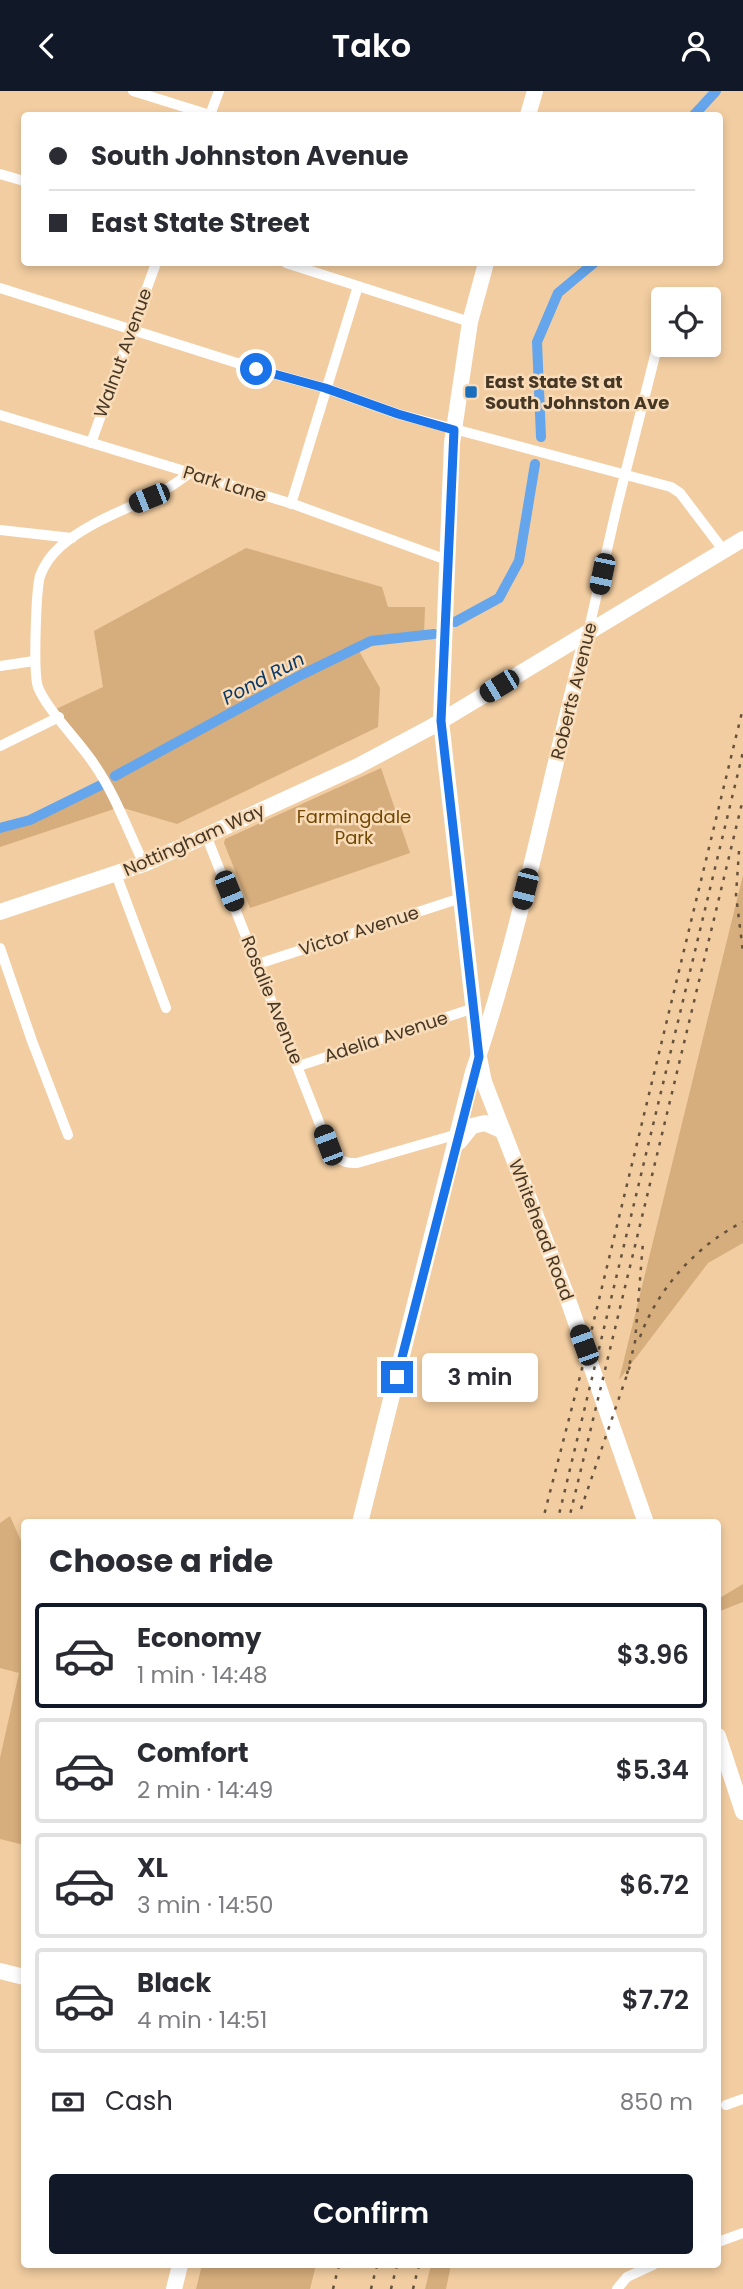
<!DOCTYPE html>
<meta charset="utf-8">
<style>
:root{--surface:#fff;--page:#f2f2f3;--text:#2b2b33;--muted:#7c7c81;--line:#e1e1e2;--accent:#111827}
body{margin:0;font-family:Poppins,sans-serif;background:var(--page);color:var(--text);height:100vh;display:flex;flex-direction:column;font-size:26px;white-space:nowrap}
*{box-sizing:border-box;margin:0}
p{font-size:23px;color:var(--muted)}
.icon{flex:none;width:38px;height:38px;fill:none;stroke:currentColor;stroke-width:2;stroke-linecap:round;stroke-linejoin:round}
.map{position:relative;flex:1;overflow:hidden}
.panel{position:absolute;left:21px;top:1428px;width:700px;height:749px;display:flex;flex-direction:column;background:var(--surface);border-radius:7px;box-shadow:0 4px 10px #0003}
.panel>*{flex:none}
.hud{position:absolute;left:21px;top:21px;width:702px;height:154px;border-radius:7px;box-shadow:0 4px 10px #0003;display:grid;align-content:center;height:154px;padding:0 28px;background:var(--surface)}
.fabs{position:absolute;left:651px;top:196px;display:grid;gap:14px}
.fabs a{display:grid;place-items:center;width:70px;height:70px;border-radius:7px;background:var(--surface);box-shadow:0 4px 10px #0003;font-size:35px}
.end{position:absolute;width:32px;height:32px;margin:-16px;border:9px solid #1a73e8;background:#fff;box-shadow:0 0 0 4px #fff}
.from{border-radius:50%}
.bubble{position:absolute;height:49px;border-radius:7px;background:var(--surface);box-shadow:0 4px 10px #0003;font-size:23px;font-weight:600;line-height:49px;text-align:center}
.car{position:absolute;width:21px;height:42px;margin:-21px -10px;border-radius:9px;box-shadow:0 0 5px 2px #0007;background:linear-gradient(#222 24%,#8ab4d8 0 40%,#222 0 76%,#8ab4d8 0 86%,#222 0)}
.hud b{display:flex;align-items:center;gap:24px;height:66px;font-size:26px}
.hud b+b{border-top:2px solid var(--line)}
.hud i{width:18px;height:18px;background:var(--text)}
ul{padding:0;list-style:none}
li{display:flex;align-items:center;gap:21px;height:105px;margin:0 14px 10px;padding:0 14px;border:4px solid var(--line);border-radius:7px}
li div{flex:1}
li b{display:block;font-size:26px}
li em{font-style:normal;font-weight:600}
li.current{border-color:var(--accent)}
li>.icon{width:63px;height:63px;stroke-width:1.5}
h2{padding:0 28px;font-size:32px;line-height:84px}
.pay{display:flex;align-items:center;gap:18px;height:77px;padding:0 28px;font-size:26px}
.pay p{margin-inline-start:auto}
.button{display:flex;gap:14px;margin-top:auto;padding:14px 28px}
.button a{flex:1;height:80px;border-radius:7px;background:var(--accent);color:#fff;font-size:28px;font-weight:600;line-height:80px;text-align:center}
header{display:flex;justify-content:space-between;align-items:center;height:91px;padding:0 28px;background:var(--accent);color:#fff;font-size:32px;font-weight:600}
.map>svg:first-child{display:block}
.green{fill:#d6ad7c}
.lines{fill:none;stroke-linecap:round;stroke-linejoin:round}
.canal{stroke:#64a5ec;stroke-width:10}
.street{stroke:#fff;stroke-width:10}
.secondary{stroke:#fff;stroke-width:16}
.rail{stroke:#66523c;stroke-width:2.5;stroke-dasharray:3.5 7;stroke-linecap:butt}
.route{stroke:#1a73e8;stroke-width:9}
.poi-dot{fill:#1a6ebc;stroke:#f9dcb9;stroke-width:2.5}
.labels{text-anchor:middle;stroke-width:5;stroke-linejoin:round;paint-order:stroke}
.street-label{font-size:18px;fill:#463725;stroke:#f9dcb9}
.poi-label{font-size:18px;font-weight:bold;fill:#463725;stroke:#f9dcb9;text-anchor:start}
.park-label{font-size:18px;fill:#714803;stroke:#f9dcb9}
.water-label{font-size:19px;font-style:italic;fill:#0a3a67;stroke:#f9dcb9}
</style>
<header><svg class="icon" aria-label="back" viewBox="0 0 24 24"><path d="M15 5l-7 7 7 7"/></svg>Tako<svg class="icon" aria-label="person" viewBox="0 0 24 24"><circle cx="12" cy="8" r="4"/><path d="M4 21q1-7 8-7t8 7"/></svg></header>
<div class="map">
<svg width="743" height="2198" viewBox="0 0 743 2198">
<rect width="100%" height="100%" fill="#f2cda1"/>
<g class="green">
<polygon points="246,457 382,496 388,516 425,516 424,545 355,553 380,597 378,636 177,733 120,716 0,756 0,736 40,727 105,687 56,618 103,596 94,540"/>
<polygon points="381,677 410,762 250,817 224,752 225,748"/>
<polygon points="743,784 743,1152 708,1172 619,1289"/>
<polygon points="10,1425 24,1457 24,1754 0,1748 0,1667 19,1582 0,1577 0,1432"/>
<polygon points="743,1493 743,1511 720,1520 718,1508"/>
<polygon points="202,2174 316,2174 310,2198 196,2198"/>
<polygon points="431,2174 451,2174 446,2198 425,2198"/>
</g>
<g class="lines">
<g class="canal">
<polyline points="694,24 716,0"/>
<polyline points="541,346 537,251 558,202 594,172"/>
<polyline points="455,531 499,507 519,470 535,373"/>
<polyline points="115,685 297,586 371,550 434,543"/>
<polyline points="0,737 30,729 101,694"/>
</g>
<g class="street">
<polyline points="133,0 210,24"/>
<polyline points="210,24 219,0"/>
<polyline points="0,83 24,90"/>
<polyline points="286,172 470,231"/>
<polyline points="0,197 256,278 325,297 398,323 671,396 680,402 724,460"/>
<polyline points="0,324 296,414 447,469"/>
<polyline points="91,352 156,172"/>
<polyline points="291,413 358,195"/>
<polyline points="0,439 72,447"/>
<polyline points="588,542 617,415 663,233"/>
<polyline points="0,575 34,570"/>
<polyline points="0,655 59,626"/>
<path d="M206,744L328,1054C334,1067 343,1073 357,1072L458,1043"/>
<path d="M144,773C128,740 115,703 94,673C79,650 47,619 38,596C33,582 36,500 40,485C44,474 52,463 61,455C90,430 126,419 159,402C170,397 180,389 190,382"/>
<polyline points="116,783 166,917"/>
<polyline points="0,857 32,950 68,1044"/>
<polyline points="258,873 461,807"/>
<polyline points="299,975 474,917"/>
<polyline points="726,2014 743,2008"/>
<polyline points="718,2151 743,2142"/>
<polyline points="617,2198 627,2186 653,2174"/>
</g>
<g class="secondary">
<polyline points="528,24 535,0"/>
<polyline points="486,172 470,231 452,352 441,630 479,966 484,991 566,1203 646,1432"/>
<polyline points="0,821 144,773 358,675 431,636 743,448"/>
<polyline points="459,1051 472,1035 485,1032 503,1040"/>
<path d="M360,1432L473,981C522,838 549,688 588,542"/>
<polyline points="718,1645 743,1721"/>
<polyline points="0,1880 24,1886"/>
<polyline points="174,2198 180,2174"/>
</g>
<g class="rail">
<polyline points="739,760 736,804 743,861"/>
<path d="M640,1246C658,1197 697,1154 743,1131"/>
<polyline points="627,1283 635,1251 643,1151"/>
<polyline points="581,1418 630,1275"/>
<polyline points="542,1432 585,1266 743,617"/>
<polyline points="557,1432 743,661"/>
<polyline points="568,1432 743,708"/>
<polyline points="333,2198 339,2174"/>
<polyline points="371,2198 377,2174"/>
<polyline points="391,2198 397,2174"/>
<polyline points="413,2198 419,2174"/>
</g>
</g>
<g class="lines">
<polyline class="route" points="256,278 325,297 398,323 454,339 441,630 479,966 397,1286"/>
</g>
<rect class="poi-dot" x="464" y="294" width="14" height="14" rx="3.5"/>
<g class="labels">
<g class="street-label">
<text transform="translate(123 262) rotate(-70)" y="6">Walnut Avenue</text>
<text transform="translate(225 393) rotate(17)" y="6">Park Lane</text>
<text transform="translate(574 600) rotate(-76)" y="6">Roberts Avenue</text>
<text transform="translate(194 749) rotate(-24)" y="6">Nottingham Way</text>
<text transform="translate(359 840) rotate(-18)" y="6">Victor Avenue</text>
<text transform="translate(272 909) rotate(68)" y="6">Rosalie Avenue</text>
<text transform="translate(386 946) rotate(-18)" y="6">Adelia Avenue</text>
<text transform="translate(541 1139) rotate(69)" y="6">Whitehead Road</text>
</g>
<g class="poi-label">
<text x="485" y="297">East State St at<tspan x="485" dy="21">South Johnston Ave</tspan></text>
</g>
<g class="park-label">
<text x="354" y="732">Farmingdale<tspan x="354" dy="21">Park</tspan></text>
</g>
<g class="water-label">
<text transform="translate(263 587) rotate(-28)" y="7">Pond Run</text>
</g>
</g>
</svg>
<div class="fabs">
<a><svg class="icon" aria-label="locate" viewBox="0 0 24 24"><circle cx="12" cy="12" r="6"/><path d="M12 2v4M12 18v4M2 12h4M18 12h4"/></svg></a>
</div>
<i class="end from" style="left:256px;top:278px"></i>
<i class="end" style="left:397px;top:1286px"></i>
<div class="bubble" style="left:422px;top:1262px;width:116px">3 min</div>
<i class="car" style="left:149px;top:407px;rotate:248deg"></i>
<i class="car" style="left:602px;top:483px;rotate:192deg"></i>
<i class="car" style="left:499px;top:595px;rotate:239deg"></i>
<i class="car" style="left:525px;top:798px;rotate:194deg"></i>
<i class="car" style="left:229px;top:800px;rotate:158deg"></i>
<i class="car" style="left:328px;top:1054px;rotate:339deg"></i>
<i class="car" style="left:584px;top:1254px;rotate:340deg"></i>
<div class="hud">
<b><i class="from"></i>South Johnston Avenue</b>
<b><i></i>East State Street</b>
</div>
<section class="panel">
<h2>Choose a ride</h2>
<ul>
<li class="current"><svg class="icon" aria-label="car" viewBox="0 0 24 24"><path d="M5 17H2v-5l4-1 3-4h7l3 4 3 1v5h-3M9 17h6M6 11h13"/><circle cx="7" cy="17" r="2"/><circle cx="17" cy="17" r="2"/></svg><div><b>Economy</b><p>1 min · 14:48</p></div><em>$3.96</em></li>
<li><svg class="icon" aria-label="car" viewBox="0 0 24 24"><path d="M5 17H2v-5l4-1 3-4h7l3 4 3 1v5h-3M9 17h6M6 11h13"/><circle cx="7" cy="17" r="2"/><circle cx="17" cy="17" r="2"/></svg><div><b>Comfort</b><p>2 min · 14:49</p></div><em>$5.34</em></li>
<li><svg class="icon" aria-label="car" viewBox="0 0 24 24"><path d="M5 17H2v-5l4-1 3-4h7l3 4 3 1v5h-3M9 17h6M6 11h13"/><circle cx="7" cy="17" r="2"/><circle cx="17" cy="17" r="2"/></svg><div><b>XL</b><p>3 min · 14:50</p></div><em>$6.72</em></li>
<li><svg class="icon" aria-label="car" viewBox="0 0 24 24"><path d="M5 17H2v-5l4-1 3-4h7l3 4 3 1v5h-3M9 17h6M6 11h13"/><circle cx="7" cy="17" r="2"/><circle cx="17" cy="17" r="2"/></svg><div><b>Black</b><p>4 min · 14:51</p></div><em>$7.72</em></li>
</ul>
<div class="pay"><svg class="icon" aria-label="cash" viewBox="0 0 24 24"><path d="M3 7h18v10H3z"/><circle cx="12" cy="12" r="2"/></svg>Cash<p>850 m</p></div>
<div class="button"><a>Confirm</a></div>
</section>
</div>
